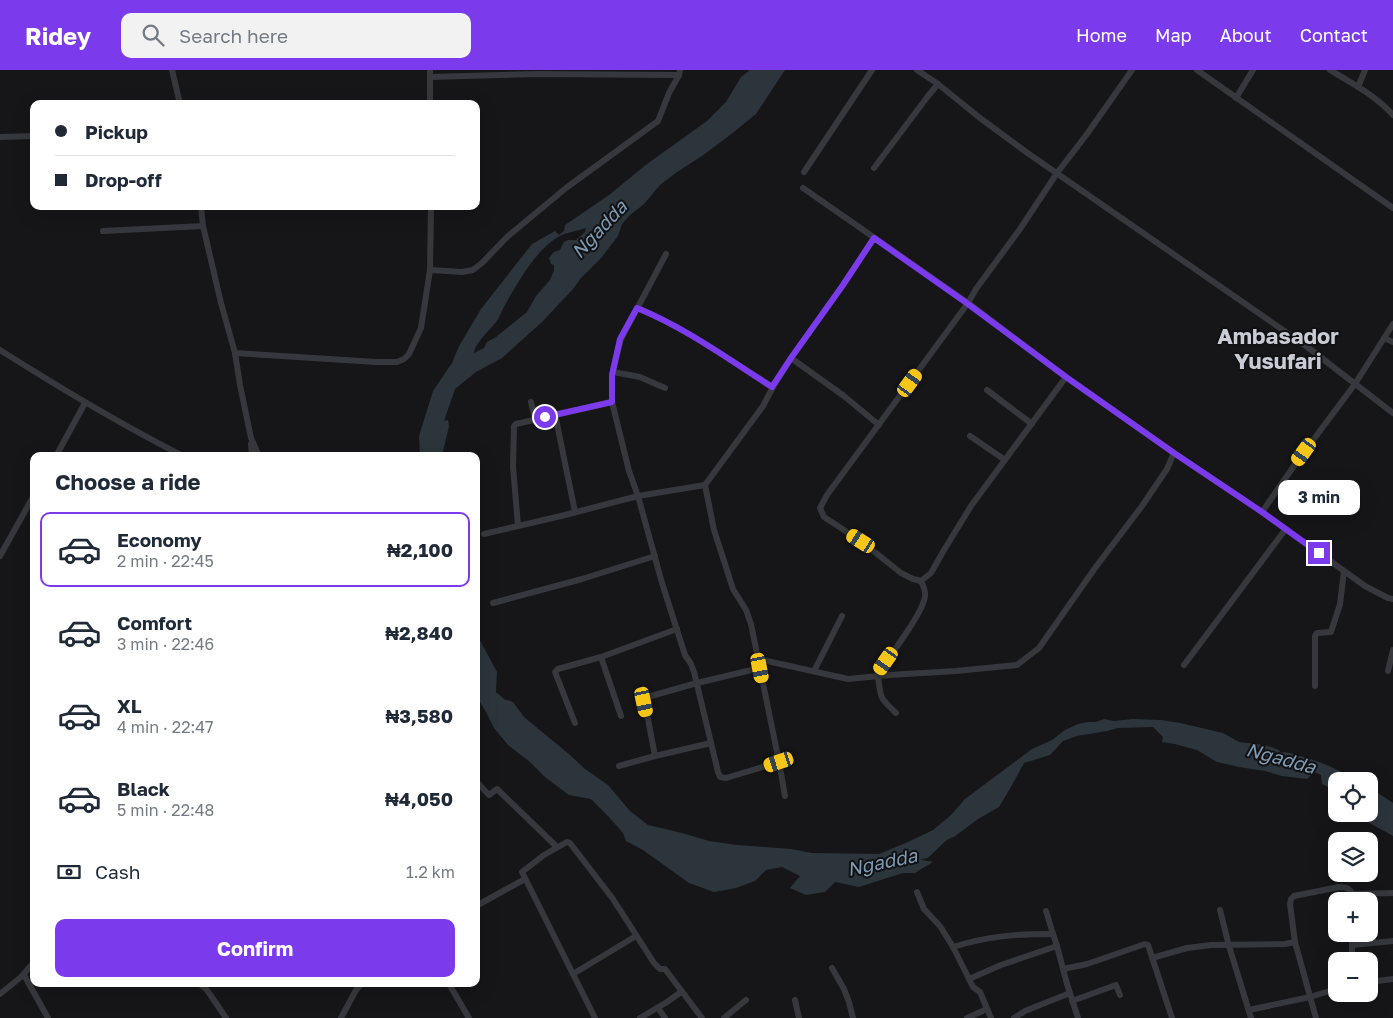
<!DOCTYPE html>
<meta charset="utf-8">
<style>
:root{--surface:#fff;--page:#f2f2f3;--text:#1f2937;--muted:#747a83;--line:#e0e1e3;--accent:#7c3aed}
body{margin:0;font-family:"Golos Text",sans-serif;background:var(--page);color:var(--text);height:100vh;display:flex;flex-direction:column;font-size:19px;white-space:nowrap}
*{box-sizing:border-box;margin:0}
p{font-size:16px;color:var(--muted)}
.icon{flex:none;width:28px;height:28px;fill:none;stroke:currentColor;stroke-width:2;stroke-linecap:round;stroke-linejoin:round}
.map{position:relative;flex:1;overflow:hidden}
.side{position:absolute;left:30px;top:382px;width:450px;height:535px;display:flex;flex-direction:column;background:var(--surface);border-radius:10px;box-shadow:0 5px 20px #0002}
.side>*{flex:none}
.hud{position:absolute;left:30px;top:30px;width:450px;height:110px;border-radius:10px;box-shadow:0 5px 20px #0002;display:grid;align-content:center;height:110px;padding:0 25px;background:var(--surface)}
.fabs{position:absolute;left:1328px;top:702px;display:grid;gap:10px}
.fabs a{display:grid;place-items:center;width:50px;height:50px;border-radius:10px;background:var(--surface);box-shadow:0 5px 20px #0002;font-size:25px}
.end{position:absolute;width:22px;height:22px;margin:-11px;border:6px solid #7c3aed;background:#fff;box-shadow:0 0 0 2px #fff}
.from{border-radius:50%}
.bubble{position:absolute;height:35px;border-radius:10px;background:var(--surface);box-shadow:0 5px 20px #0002;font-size:16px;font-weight:700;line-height:35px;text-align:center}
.car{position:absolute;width:15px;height:30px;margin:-15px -8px;border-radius:6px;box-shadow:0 0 4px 1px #0007;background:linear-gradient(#f5c518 24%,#345 0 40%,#f5c518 0 76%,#345 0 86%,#f5c518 0)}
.hud b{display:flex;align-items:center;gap:18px;height:48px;font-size:19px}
.hud b+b{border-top:1px solid var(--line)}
.hud i{width:12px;height:12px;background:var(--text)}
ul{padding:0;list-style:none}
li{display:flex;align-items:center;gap:15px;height:75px;margin:0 10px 8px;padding:0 15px;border:2px solid transparent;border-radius:10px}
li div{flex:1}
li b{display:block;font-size:19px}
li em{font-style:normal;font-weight:700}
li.selected{border-color:var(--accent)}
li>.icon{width:45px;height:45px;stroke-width:1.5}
h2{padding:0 25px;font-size:22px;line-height:60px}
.pay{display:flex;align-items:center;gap:12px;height:55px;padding:0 25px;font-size:19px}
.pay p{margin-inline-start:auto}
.action{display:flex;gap:10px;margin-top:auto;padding:10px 25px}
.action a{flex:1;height:58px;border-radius:10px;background:var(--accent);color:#fff;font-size:20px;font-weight:700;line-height:58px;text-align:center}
header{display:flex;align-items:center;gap:30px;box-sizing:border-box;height:70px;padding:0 25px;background:var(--accent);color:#fff}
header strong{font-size:24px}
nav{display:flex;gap:28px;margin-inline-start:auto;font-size:18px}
.search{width:350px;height:45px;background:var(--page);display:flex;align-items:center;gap:12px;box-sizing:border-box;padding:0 18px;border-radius:10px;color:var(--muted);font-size:19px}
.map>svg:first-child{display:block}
.water{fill:#2c353c;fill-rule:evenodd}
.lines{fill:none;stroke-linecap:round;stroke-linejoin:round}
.river{stroke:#2c353c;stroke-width:11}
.minor{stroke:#37383d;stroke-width:6}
.route{stroke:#7c3aed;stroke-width:6}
.labels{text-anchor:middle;stroke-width:4;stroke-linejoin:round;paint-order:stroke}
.water-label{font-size:19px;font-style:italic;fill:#7f9bb3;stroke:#111113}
.district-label{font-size:22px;font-weight:bold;fill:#c9ccd4;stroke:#111113}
</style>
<header>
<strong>Ridey</strong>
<div class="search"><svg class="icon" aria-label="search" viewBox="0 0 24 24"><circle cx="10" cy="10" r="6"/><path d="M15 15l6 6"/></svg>Search here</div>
<nav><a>Home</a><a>Map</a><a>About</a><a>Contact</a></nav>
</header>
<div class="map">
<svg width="1393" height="948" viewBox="0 0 1393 948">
<rect width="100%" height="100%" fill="#161618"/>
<g class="water">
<path d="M750,0H785L756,44L730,65L702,86L677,102L660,115L644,134L629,146L622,154L618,166L602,187L581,208L573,219L542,252L502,288L476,302L455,319L444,351L448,350L449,356L442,386H420L419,366L433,321L452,293L459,276L481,239L532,174L555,161L559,165L564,161L565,155L609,125L647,94L707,51L726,32L741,7ZM586,158L585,162L576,170H568L564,172L560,180L554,182L549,188L551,194L554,195V200L550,210L536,226L527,242L496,267L487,272L484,278L474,283C475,273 490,260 496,252C500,247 502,240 505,235C518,212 539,174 564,164C571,162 580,160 586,158Z"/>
<path d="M476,563L497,602L496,622L504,629L513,632L524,647L570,685L585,699L608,715L630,741L648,755L682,763L709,771L737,775L791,779L812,783L879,784L908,772L933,760L951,745L965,729L1032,679L1052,670L1065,660L1078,654L1088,652H1096L1104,649L1114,651L1133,649L1161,650L1180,653L1223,663L1239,672L1265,675L1279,680L1280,682C1288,682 1293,684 1300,686C1323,692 1338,700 1359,711H1336V725L1332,719L1322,714L1321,705L1314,702L1307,709L1282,706L1265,701L1239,697L1217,692L1197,680L1175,674L1162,672L1163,667L1153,657L1118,658L1107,661L1077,666L1063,671L1050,685L1024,693L1012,715L999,737L978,749L954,767L902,786L933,792L915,803H903L859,817L835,812L825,822L806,825L790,818L800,806L782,797L766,800L755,811L736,818L714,822L689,813L643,780L626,771L623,763L608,746L591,729L569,725L546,708L530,692L508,675L494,658L485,640L476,626Z"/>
<polygon points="1369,717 1393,733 1393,766 1353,744 1369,744"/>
</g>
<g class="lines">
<polyline class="river" points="893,790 925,783 946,763"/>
<g class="minor">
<polyline points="172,0 180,34"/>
<polyline points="430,0 430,34"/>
<polyline points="917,0 938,14 980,48 1029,84 1306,276 1393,343"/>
<polyline points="1197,0 1393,138"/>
<path d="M1330,0C1352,13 1376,26 1393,45"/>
<polyline points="430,7 537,4 679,5"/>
<polyline points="1358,17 1365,0"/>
<polyline points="1236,28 1253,0"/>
<polyline points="0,67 34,66"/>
<polyline points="874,98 928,26 938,14"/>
<polyline points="804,102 872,0"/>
<polyline points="803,118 968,233 1066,307 1174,383 1262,442 1365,516 1388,528 1393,529"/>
<polyline points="201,136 203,156 221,233 235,283 240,315 251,368 259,386"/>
<polyline points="201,137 431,137"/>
<polyline points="103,161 203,156"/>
<polyline points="666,184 621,269 612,305 612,332 629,401 638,426 662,513 685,585 691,594 694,602 718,702 720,707 726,708 779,692 751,554 746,540 733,519 714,460 705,415"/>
<polyline points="430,200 462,202 473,200 482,193 507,167 566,118 658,51 669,23 679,5 680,0"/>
<path d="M637,238C686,258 728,289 773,317"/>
<polyline points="1384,268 1393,272"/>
<path d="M0,280C60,318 120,354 183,386"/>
<polyline points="235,283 376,292 397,292 404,289 409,284 421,258 430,200 431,136"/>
<polyline points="791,288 844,326 879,355"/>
<polyline points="613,302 640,307 665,318"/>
<polyline points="1066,307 971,436 944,480 931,503 921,511 913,509 901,503 861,471 824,447 820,438 827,425 968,233 976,219 1020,159 1057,103 1087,64 1132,0"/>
<polyline points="987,320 1032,354"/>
<polyline points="531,332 535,349"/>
<polyline points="555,344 575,442"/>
<polyline points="970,366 1005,390"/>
<polyline points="251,374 252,386"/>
<polyline points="56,386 85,333"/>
<polyline points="1262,442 1296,393 1355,314 1393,254"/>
<polyline points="518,456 513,397 514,356 516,354 612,332"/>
<polyline points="484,464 561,446 638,426 705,415 763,336 773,317 791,288 843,215 874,168"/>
<polyline points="0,486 34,425"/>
<polyline points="493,533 582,509 655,486"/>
<polyline points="601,587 621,646"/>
<polyline points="758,589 848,609 889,605 956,601 1017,595 1039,578 1095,498 1142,436 1167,399 1174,383"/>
<polyline points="1184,595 1285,460"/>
<polyline points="814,601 842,546"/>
<polyline points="1388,601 1393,580"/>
<path d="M876,606C888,588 923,544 925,526C926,521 923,515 921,511"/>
<path d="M878,606C881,629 879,627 896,643"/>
<polyline points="1315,616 1315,566 1317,563 1331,562 1340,534 1344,501"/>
<polyline points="575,653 555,602 558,599 601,587 677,559"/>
<polyline points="711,673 655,686 644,628 697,613 760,598"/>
<polyline points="779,692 785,726"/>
<polyline points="619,696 655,686"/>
<polyline points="476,711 489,725 497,719 557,777"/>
<polyline points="917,822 924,839 940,856 953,877 973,917 980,922 991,948"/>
<polyline points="1353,831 1353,824 1393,823"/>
<polyline points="476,836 525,809"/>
<polyline points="1220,840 1229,876 1251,948"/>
<polyline points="1046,841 1053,864"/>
<polyline points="1352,864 1352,891"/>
<path d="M1295,872L1290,834L1291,829L1294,826L1339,817C1346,817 1349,818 1353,824"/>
<polyline points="1352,875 1393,871"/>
<path d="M953,877C988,866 1016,864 1053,864L1057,876"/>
<polyline points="1152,888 1187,878 1211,875 1285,874 1295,872 1316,948"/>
<polyline points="832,898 844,919 849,932 853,948"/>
<polyline points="1063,899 1087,894 1145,874 1148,875 1172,948"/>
<polyline points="573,904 636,866"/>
<polyline points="24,905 48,948"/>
<polyline points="969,909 1001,895 1057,876 1067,914 1078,948"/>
<polyline points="1369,912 1393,909"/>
<polyline points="200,914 207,920 226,948"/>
<polyline points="449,914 469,948"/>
<polyline points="0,924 21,907 34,892"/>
<polyline points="795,930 799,948"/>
<polyline points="1072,931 1116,915 1120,925"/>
<polyline points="658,938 665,948"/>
<polyline points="1249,940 1310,927 1336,919"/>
<polyline points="341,948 356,920 362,914"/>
<polyline points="595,948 522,802 544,785 567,772 570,773 613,829 654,893 660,899 665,899 702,948"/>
<polyline points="640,948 667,932 681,922"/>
<polyline points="724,948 746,930"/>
<polyline points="967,948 987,939"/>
<polyline points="1014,948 1025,941 1070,923"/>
</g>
</g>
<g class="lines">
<path class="route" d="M545,347L612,332V305L620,269L637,238C686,258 728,289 772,317L791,288L843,215L874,168L968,234L1066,307L1174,383L1262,442L1319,483"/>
</g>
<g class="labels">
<g class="water-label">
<text transform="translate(599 159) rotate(-47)" y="7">Ngadda</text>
<text transform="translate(1281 688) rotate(15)" y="7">Ngadda</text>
<text transform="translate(882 792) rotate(-12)" y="7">Ngadda</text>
</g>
<g class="district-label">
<text x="1278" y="274">Ambasador<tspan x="1278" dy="25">Yusufari</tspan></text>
</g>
</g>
</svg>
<div class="fabs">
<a><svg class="icon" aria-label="locate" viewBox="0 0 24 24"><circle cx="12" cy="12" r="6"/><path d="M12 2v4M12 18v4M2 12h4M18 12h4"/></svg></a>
<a><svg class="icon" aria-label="layers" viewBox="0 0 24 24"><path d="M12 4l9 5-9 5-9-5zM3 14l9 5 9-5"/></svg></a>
<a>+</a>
<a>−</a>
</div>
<i class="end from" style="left:545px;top:347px"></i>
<i class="end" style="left:1319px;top:483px"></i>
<div class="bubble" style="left:1278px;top:410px;width:82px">3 min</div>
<i class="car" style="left:910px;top:313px;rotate:36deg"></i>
<i class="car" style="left:1304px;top:382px;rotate:216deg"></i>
<i class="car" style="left:861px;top:471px;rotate:302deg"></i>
<i class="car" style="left:886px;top:591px;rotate:215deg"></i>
<i class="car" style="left:760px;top:598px;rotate:169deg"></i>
<i class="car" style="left:644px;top:632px;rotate:168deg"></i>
<i class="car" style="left:779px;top:692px;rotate:252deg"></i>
<div class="hud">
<b><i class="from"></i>Pickup</b>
<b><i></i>Drop-off</b>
</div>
<section class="side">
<h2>Choose a ride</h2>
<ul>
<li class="selected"><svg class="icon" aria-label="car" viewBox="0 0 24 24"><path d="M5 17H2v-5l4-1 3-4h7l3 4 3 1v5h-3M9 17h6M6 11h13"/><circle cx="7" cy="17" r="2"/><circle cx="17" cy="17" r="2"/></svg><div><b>Economy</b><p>2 min · 22:45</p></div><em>₦2,100</em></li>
<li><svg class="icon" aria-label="car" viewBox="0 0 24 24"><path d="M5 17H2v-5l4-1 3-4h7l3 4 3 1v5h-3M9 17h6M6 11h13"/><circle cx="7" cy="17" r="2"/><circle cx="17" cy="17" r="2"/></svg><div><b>Comfort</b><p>3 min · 22:46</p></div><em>₦2,840</em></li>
<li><svg class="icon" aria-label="car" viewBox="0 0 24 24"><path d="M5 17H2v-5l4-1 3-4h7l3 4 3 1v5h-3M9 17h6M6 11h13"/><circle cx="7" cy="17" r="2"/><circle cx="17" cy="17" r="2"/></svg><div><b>XL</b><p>4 min · 22:47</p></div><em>₦3,580</em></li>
<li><svg class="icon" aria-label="car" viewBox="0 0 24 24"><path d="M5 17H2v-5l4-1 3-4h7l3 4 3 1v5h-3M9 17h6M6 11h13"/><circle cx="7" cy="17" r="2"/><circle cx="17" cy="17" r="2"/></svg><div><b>Black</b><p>5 min · 22:48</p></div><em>₦4,050</em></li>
</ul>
<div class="pay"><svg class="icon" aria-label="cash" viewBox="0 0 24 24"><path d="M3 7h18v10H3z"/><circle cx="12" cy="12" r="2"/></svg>Cash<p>1.2 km</p></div>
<div class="action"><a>Confirm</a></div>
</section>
</div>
